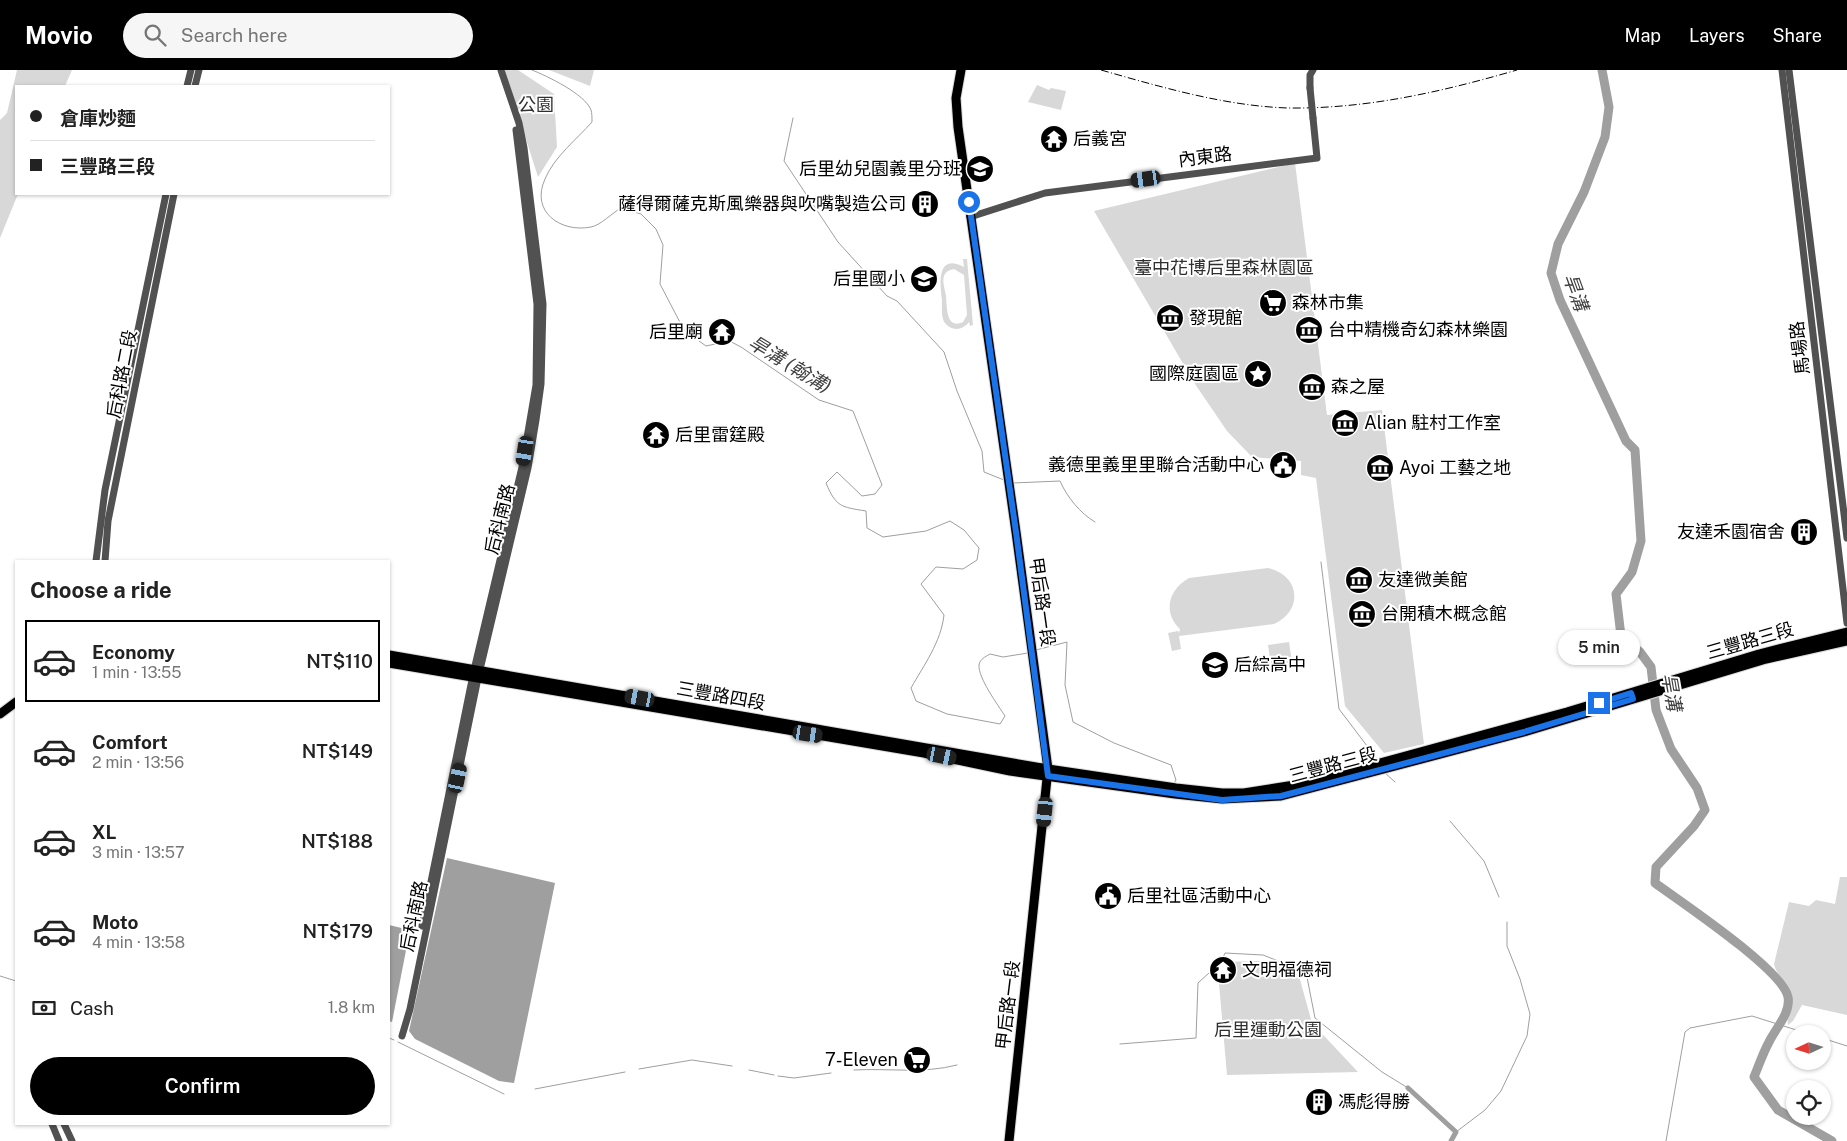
<!DOCTYPE html>
<meta charset="utf-8">
<style>
:root{--surface:#fff;--page:#f6f6f6;--text:#222;--muted:#767676;--line:#e0e0e0;--accent:#000}
body{margin:0;font-family:"Public Sans","Noto Sans TC",sans-serif;background:var(--page);color:var(--text);height:100vh;display:flex;flex-direction:column;font-size:19px;white-space:nowrap}
*{box-sizing:border-box;margin:0}
p{font-size:16px;color:var(--muted)}
.icon{flex:none;width:28px;height:28px;fill:none;stroke:currentColor;stroke-width:2;stroke-linecap:round;stroke-linejoin:round}
.map{position:relative;flex:1;overflow:hidden}
.details{position:absolute;left:15px;top:490px;width:375px;height:565px;display:flex;flex-direction:column;background:var(--surface);border-radius:0px;box-shadow:0 1px 4px #0004}
.details>*{flex:none}
.hud{position:absolute;left:15px;top:15px;width:375px;height:110px;border-radius:0px;box-shadow:0 1px 4px #0004;display:grid;align-content:center;height:110px;padding:0 15px;background:var(--surface)}
.needle{width:32px;rotate:266deg}
.tools{position:absolute;left:1786px;top:955px;display:grid;gap:10px}
.tools a{display:grid;place-items:center;width:45px;height:45px;border-radius:50%;background:var(--surface);box-shadow:0 1px 4px #0004;font-size:25px}
.end{position:absolute;width:22px;height:22px;margin:-11px;border:6px solid #1a73e8;background:#fff;box-shadow:0 0 0 2px #fff}
.from{border-radius:50%}
.bubble{position:absolute;height:35px;border-radius:18px;background:var(--surface);box-shadow:0 1px 4px #0004;font-size:16px;font-weight:600;line-height:35px;text-align:center}
.car{position:absolute;width:15px;height:30px;margin:-15px -8px;border-radius:6px;box-shadow:0 0 4px 1px #0007;background:linear-gradient(#222 24%,#8ab4d8 0 40%,#222 0 76%,#8ab4d8 0 86%,#222 0)}
.hud b{display:flex;align-items:center;gap:18px;height:48px;font-size:19px}
.hud b+b{border-top:1px solid var(--line)}
.hud i{width:12px;height:12px;background:var(--text)}
ul{padding:0;list-style:none}
li{display:flex;align-items:center;gap:15px;height:82px;margin:0 10px 8px;padding:0 5px;border:2px solid transparent;border-radius:0px}
li div{flex:1}
li b{display:block;font-size:19px}
li em{font-style:normal;font-weight:600}
li.on{border-color:var(--accent)}
li>.icon{width:45px;height:45px;stroke-width:1.5}
h2{padding:0 15px;font-size:22px;line-height:60px}
.pay{display:flex;align-items:center;gap:12px;height:55px;padding:0 15px;font-size:19px}
.pay p{margin-inline-start:auto}
.action{display:flex;gap:10px;margin-top:auto;padding:10px 15px}
.action a{flex:1;height:58px;border-radius:30px;background:var(--accent);color:#fff;font-size:20px;font-weight:600;line-height:58px;text-align:center}
header{display:flex;align-items:center;gap:30px;box-sizing:border-box;height:70px;padding:0 25px;background:var(--accent);color:#fff}
header strong{font-size:24px}
nav{display:flex;gap:28px;margin-inline-start:auto;font-size:18px}
.search{width:350px;height:45px;background:var(--page);display:flex;align-items:center;gap:12px;box-sizing:border-box;padding:0 18px;border-radius:28px;color:var(--muted);font-size:19px}
.map>svg:first-child{display:block}
.green{fill:#d8d8d8;fill-rule:evenodd}
.water{fill:#9f9f9f}
.lines{fill:none;stroke-linecap:round;stroke-linejoin:round}
.stream{stroke:#9f9f9f;stroke-width:1}
.canal{stroke:#9f9f9f;stroke-width:5}
.river{stroke:#9f9f9f;stroke-width:9}
.major-casing{stroke:#dbdbdb;stroke-width:11}
.minor{stroke:#515151;stroke-width:7}
.major{stroke:#000;stroke-width:9}
.rail{stroke:#000;stroke-width:1;stroke-dasharray:8 2.5 1 2.5;stroke-linecap:butt}
.minor-bridge{stroke:#515151;stroke-width:7}
.route{stroke:#1a73e8;stroke-width:6}
.labels{text-anchor:middle;stroke-width:4;stroke-linejoin:round;paint-order:stroke}
.park-label{font-size:18px;fill:#2f2f2f;stroke:#fff}
.poi-label{font-size:18px;fill:#000;stroke:#fff;text-anchor:start}
.street-label{font-size:18px;fill:#000;stroke:#fff}
.water-label{font-size:19px;font-style:italic;fill:#404040;stroke:#fff}
</style>
<header>
<strong>Movio</strong>
<div class="search"><svg class="icon" aria-label="search" viewBox="0 0 24 24"><circle cx="10" cy="10" r="6"/><path d="M15 15l6 6"/></svg>Search here</div>
<nav><a>Map</a><a>Layers</a><a>Share</a></nav>
</header>
<div class="map">
<svg width="1847" height="1071" viewBox="0 0 1847 1071">
<rect width="100%" height="100%" fill="#fff"/>
<g class="green">
<polygon points="17,0 72,0 65,16 16,16 18,124 0,168 0,50 7,43"/>
<polygon points="504,0 518,0 554,24 557,77 538,107"/>
<polygon points="549,0 594,0 590,16"/>
<polygon points="1037,15 1049,20 1051,18 1066,21 1061,40 1028,32"/>
<polygon points="1295,93 1327,345 1382,340 1424,674 1384,683 1345,636 1316,408 1301,405 1301,391 1252,387 1227,361 1195,314 1094,141"/>
<path d="M963,189H967L973,255L970,256L969,252C963,260 952,262 945,253C941,248 942,237 942,230C940,215 936,182 964,197ZM954,199L964,205L967,245L963,252C946,260 947,237 946,226C945,220 942,211 944,206C946,201 950,200 954,199Z"/>
<path d="M1268,498C1300,505 1304,540 1274,554L1179,566L1181,579L1172,581L1168,563L1178,561L1179,563L1180,559C1162,542 1169,519 1189,508Z"/>
<polygon points="1289,572 1292,592 1271,595 1268,575"/>
<path d="M1840,807H1847V945L1802,935L1793,951L1788,955L1786,936L1792,931C1792,915 1777,908 1774,894L1789,832L1809,836L1816,830L1835,834Z"/>
<polygon points="1263,891 1283,896 1299,906 1312,953 1358,1002 1227,1005 1218,902 1222,892"/>
</g>
<g class="water">
<polygon points="447,788 555,813 514,1013 499,1011 415,969 409,961"/>
<polygon points="389,855 410,860 392,952 389,951"/>
</g>
<g class="lines">
<g class="stream">
<path d="M532,0C547,6 585,24 591,40C592,43 592,48 592,52C577,69 554,87 545,109C530,142 561,163 591,157C601,155 612,143 621,138L641,144L656,159L663,175L660,214L684,260L706,276L715,274L722,267L741,277L819,330L853,341L882,415L875,424L862,426L837,402L826,413C836,437 841,437 866,441L867,458L883,467L926,461L950,451L964,460L979,478L977,490L963,499L936,497L921,514L944,545C941,572 924,595 911,618L916,631L947,644L1000,654L1005,646C998,635 978,608 979,595C980,589 985,587 990,584L1003,587L1028,583"/>
<polyline points="793,48 784,91 838,172 887,226 897,231 944,282 957,321 982,381 984,402 1004,410"/>
<path d="M1013,413L1060,411C1067,427 1080,443 1095,452"/>
<polyline points="1321,492 1339,639 1377,689"/>
<polyline points="1036,580 1067,572 1065,615 1073,652 1114,673 1171,695 1176,710 1174,713"/>
<polyline points="1384,702 1395,712"/>
<polyline points="1450,751 1484,791 1499,827"/>
<polyline points="0,906 16,911"/>
<polyline points="389,968 394,970"/>
<polyline points="1822,968 1847,976"/>
<polyline points="398,972 504,1024"/>
<polyline points="1120,974 1196,968 1198,913 1221,892 1225,883 1263,885 1306,902 1315,948 1382,1002 1408,1018"/>
<polyline points="639,999 692,990 732,996"/>
<polyline points="749,1000 774,1005"/>
<path d="M854,1000C889,998 923,1004 957,995"/>
<polyline points="778,1006 794,1008 831,1003"/>
<polyline points="535,1019 625,1002"/>
<polyline points="1456,1062 1485,1040 1501,1021 1527,966 1530,944 1520,909 1507,876 1507,852"/>
<polyline points="1666,1071 1685,962 1690,958 1752,946 1809,964"/>
</g>
<polyline class="canal" points="1408,1018 1456,1062 1451,1071"/>
<path class="river" d="M1602,0L1609,37L1605,67L1584,122L1558,174L1551,203L1560,230L1626,371L1635,380L1641,471L1632,502L1616,524L1621,566L1640,582L1651,597L1656,640L1671,679L1697,718L1705,740L1694,756L1656,797L1655,813C1681,832 1783,900 1788,927C1791,943 1775,959 1769,972C1763,983 1759,995 1754,1007L1778,1040L1832,1071"/>
<g class="major-casing">
<g id="major">
<polyline points="961,0 956,28 958,57 1016,462 1048,699 1009,1071"/>
<polyline points="389,585 1048,699 1176,718 1222,723 1244,723 1301,714 1340,704 1567,642 1759,584 1847,562"/>
<polyline points="389,593 924,683 1010,701 1175,724 1222,729 1281,726 1524,662 1766,589 1847,571"/>
<polyline points="0,644 16,632"/>
</g>
</g>
<g class="minor">
<polyline points="1782,0 1847,553"/>
<polyline points="1789,0 1847,468"/>
<polyline points="187,16 191,0"/>
<polyline points="195,16 199,0"/>
<polyline points="1310,18 1310,5 1313,0"/>
<polyline points="970,147 1045,123 1317,88 1313,48"/>
<polyline points="96,491 105,420 166,124"/>
<polyline points="105,491 108,451 174,124"/>
<polyline points="422,856 474,600 522,397 536,315 537,234 516,60"/>
<polyline points="402,966 410,939 478,608 528,398 536,350 541,314 543,234 524,78 519,53 501,0"/>
<polyline points="52,1054 59,1071"/>
<polyline points="64,1054 72,1071"/>
</g>
<use href="#major" class="major"/>
<path class="rail" d="M1101,0C1161,17 1225,36 1288,38C1367,39 1441,22 1517,0"/>
<polyline class="minor-bridge" points="1310,18 1313,48"/>
</g>
<g class="lines">
<polyline class="route" points="969,132 1016,462 1048,706 1222,730 1281,726 1524,662 1633,629 1631,623 1599,633"/>
</g>
<defs>
<g id="temple-disc" transform="scale(1.4375)"><circle r="9.5" fill="#000" stroke="#fff"/><path d="M0-6L5-2H3V0L6.5 2.5H4V6H1.5V3h-3V6H-4V2.5H-6.5L-3 0V-2H-5Z" fill="#fff"/></g>
<g id="school-disc" transform="scale(1.4375)"><circle r="9.5" fill="#000" stroke="#fff"/><path d="M0-5L7-2L0 1L-7-2ZM-4 1L0 2.5L4 1V4Q0 6-4 4Z" fill="#fff"/></g>
<g id="building-disc" transform="scale(1.4375)"><circle r="9.5" fill="#000" stroke="#fff"/><path d="M-4-6H4V6H1V3H-1V6H-4ZM-2.5-4.3h1.7v1.8h-1.7ZM.8-4.3h1.7v1.8H.8ZM-2.5-1h1.7V.8h-1.7ZM.8-1h1.7V.8H.8Z" fill="#fff"/></g>
<g id="supermarket-disc" transform="scale(1.4375)"><circle r="9.5" fill="#000" stroke="#fff"/><path d="M-6-5.5h2.5l.6 2H6L4.5 2H-2.5L-4.4-4H-6ZM-1.5 3.2a1.3 1.3 0 1 0 .1 0ZM3 3.2a1.3 1.3 0 1 0 .1 0Z" fill="#fff"/></g>
<g id="museum-disc" transform="scale(1.4375)"><circle r="9.5" fill="#000" stroke="#fff"/><path d="M0-6L6-3V-2H-6V-3ZM-5-1h2V3h-2ZM-1-1h2V3h-2ZM3-1h2V3H3ZM-6 4H6V6H-6Z" fill="#fff"/></g>
<g id="sight-disc" transform="scale(1.4375)"><circle r="9.5" fill="#000" stroke="#fff"/><path d="M0-6L1.8-2.2L6-1.7L2.9 1.2L3.7 5.4L0 3.3L-3.7 5.4L-2.9 1.2L-6-1.7L-1.8-2.2Z" fill="#fff"/></g>
<g id="civic-disc" transform="scale(1.4375)"><circle r="9.5" fill="#000" stroke="#fff"/><path d="M-.6-6.5H3V-4.5H.6V-3L4-1V1h2V6H-6V1h2V-1L-.6-3ZM-1.2 2.5V6h2.4V2.5Z" fill="#fff"/></g>
</defs>
<g fill-rule="evenodd">
<use href="#temple-disc" x="1054" y="69"/>
<use href="#school-disc" x="980" y="99"/>
<use href="#building-disc" x="925" y="134"/>
<use href="#school-disc" x="924" y="209"/>
<use href="#supermarket-disc" x="1273" y="233"/>
<use href="#museum-disc" x="1170" y="248"/>
<use href="#museum-disc" x="1309" y="260"/>
<use href="#temple-disc" x="722" y="262"/>
<use href="#sight-disc" x="1258" y="304"/>
<use href="#museum-disc" x="1312" y="317"/>
<use href="#museum-disc" x="1345" y="353"/>
<use href="#temple-disc" x="656" y="365"/>
<use href="#civic-disc" x="1283" y="395"/>
<use href="#museum-disc" x="1380" y="398"/>
<use href="#building-disc" x="1804" y="462"/>
<use href="#museum-disc" x="1359" y="510"/>
<use href="#museum-disc" x="1362" y="544"/>
<use href="#school-disc" x="1215" y="595"/>
<use href="#civic-disc" x="1108" y="826"/>
<use href="#temple-disc" x="1223" y="900"/>
<use href="#supermarket-disc" x="917" y="990"/>
<use href="#building-disc" x="1319" y="1032"/>
</g>
<g class="labels">
<g class="park-label">
<text x="536" y="41">公園</text>
<text x="1224" y="204">臺中花博后里森林園區</text>
<text x="1268" y="966">后里運動公園</text>
</g>
<g class="poi-label">
<text x="1073" y="75">后義宮</text>
<text x="961" y="105" text-anchor="end">后里幼兒園義里分班</text>
<text x="906" y="140" text-anchor="end">薩得爾薩克斯風樂器與吹嘴製造公司</text>
<text x="905" y="215" text-anchor="end">后里國小</text>
<text x="1292" y="239">森林市集</text>
<text x="1189" y="254">發現館</text>
<text x="1328" y="266">台中精機奇幻森林樂園</text>
<text x="703" y="268" text-anchor="end">后里廟</text>
<text x="1239" y="310" text-anchor="end">國際庭園區</text>
<text x="1331" y="323">森之屋</text>
<text x="1364" y="359">Alian 駐村工作室</text>
<text x="675" y="371">后里雷筳殿</text>
<text x="1264" y="401" text-anchor="end">義德里義里里聯合活動中心</text>
<text x="1399" y="404">Ayoi 工藝之地</text>
<text x="1785" y="468" text-anchor="end">友達禾園宿舍</text>
<text x="1378" y="516">友達微美館</text>
<text x="1381" y="550">台開積木概念館</text>
<text x="1234" y="601">后綜高中</text>
<text x="1127" y="832">后里社區活動中心</text>
<text x="1242" y="906">文明福德祠</text>
<text x="898" y="996" text-anchor="end">7-Eleven</text>
<text x="1338" y="1038">馮彪得勝</text>
</g>
<g class="street-label">
<text transform="translate(1205 87) rotate(-7)" y="6">內東路</text>
<text transform="translate(1800 278) rotate(-97)" y="6">馬場路</text>
<text transform="translate(122 304) rotate(-79)" y="6">后科路二段</text>
<text transform="translate(500 449) rotate(-76)" y="6">后科南路</text>
<text transform="translate(1042 532) rotate(82)" y="6">甲后路一段</text>
<text transform="translate(1750 571) rotate(-16)" y="6">三豐路三段</text>
<text transform="translate(721 626) rotate(10)" y="6">三豐路四段</text>
<text transform="translate(1333 695) rotate(-15)" y="6">三豐路三段</text>
<text transform="translate(414 846) rotate(-78)" y="6">后科南路</text>
<text transform="translate(1008 935) rotate(-83)" y="6">甲后路一段</text>
</g>
<g class="water-label">
<text transform="translate(1576 222) rotate(70)" y="7">旱溝</text>
<text transform="translate(790 294) rotate(31)" y="7">旱溝 (翰溝)</text>
<text transform="translate(1672 622) rotate(80)" y="7">旱溝</text>
</g>
</g>
</svg>
<div class="tools">
<a><svg class="needle" viewBox="-14 -14 28 28"><path d="M0-13l5 13h-10z" fill="#e53935"/><path d="M0 13l5-13h-10z" fill="#767676"/></svg></a>
<a><svg class="icon" aria-label="locate" viewBox="0 0 24 24"><circle cx="12" cy="12" r="6"/><path d="M12 2v4M12 18v4M2 12h4M18 12h4"/></svg></a>
</div>
<i class="end from" style="left:969px;top:132px"></i>
<i class="end" style="left:1599px;top:633px"></i>
<div class="bubble" style="left:1558px;top:560px;width:82px">5 min</div>
<i class="car" style="left:1146px;top:109px;rotate:262deg"></i>
<i class="car" style="left:525px;top:381px;rotate:189deg"></i>
<i class="car" style="left:640px;top:628px;rotate:280deg"></i>
<i class="car" style="left:808px;top:664px;rotate:99deg"></i>
<i class="car" style="left:942px;top:686px;rotate:102deg"></i>
<i class="car" style="left:458px;top:708px;rotate:12deg"></i>
<i class="car" style="left:1045px;top:742px;rotate:186deg"></i>
<div class="hud">
<b><i class="from"></i>倉庫炒麵</b>
<b><i></i>三豐路三段</b>
</div>
<section class="details">
<h2>Choose a ride</h2>
<ul>
<li class="on"><svg class="icon" aria-label="car" viewBox="0 0 24 24"><path d="M5 17H2v-5l4-1 3-4h7l3 4 3 1v5h-3M9 17h6M6 11h13"/><circle cx="7" cy="17" r="2"/><circle cx="17" cy="17" r="2"/></svg><div><b>Economy</b><p>1 min · 13:55</p></div><em>NT$110</em></li>
<li><svg class="icon" aria-label="car" viewBox="0 0 24 24"><path d="M5 17H2v-5l4-1 3-4h7l3 4 3 1v5h-3M9 17h6M6 11h13"/><circle cx="7" cy="17" r="2"/><circle cx="17" cy="17" r="2"/></svg><div><b>Comfort</b><p>2 min · 13:56</p></div><em>NT$149</em></li>
<li><svg class="icon" aria-label="car" viewBox="0 0 24 24"><path d="M5 17H2v-5l4-1 3-4h7l3 4 3 1v5h-3M9 17h6M6 11h13"/><circle cx="7" cy="17" r="2"/><circle cx="17" cy="17" r="2"/></svg><div><b>XL</b><p>3 min · 13:57</p></div><em>NT$188</em></li>
<li><svg class="icon" aria-label="car" viewBox="0 0 24 24"><path d="M5 17H2v-5l4-1 3-4h7l3 4 3 1v5h-3M9 17h6M6 11h13"/><circle cx="7" cy="17" r="2"/><circle cx="17" cy="17" r="2"/></svg><div><b>Moto</b><p>4 min · 13:58</p></div><em>NT$179</em></li>
</ul>
<div class="pay"><svg class="icon" aria-label="cash" viewBox="0 0 24 24"><path d="M3 7h18v10H3z"/><circle cx="12" cy="12" r="2"/></svg>Cash<p>1.8 km</p></div>
<div class="action"><a>Confirm</a></div>
</section>
</div>
